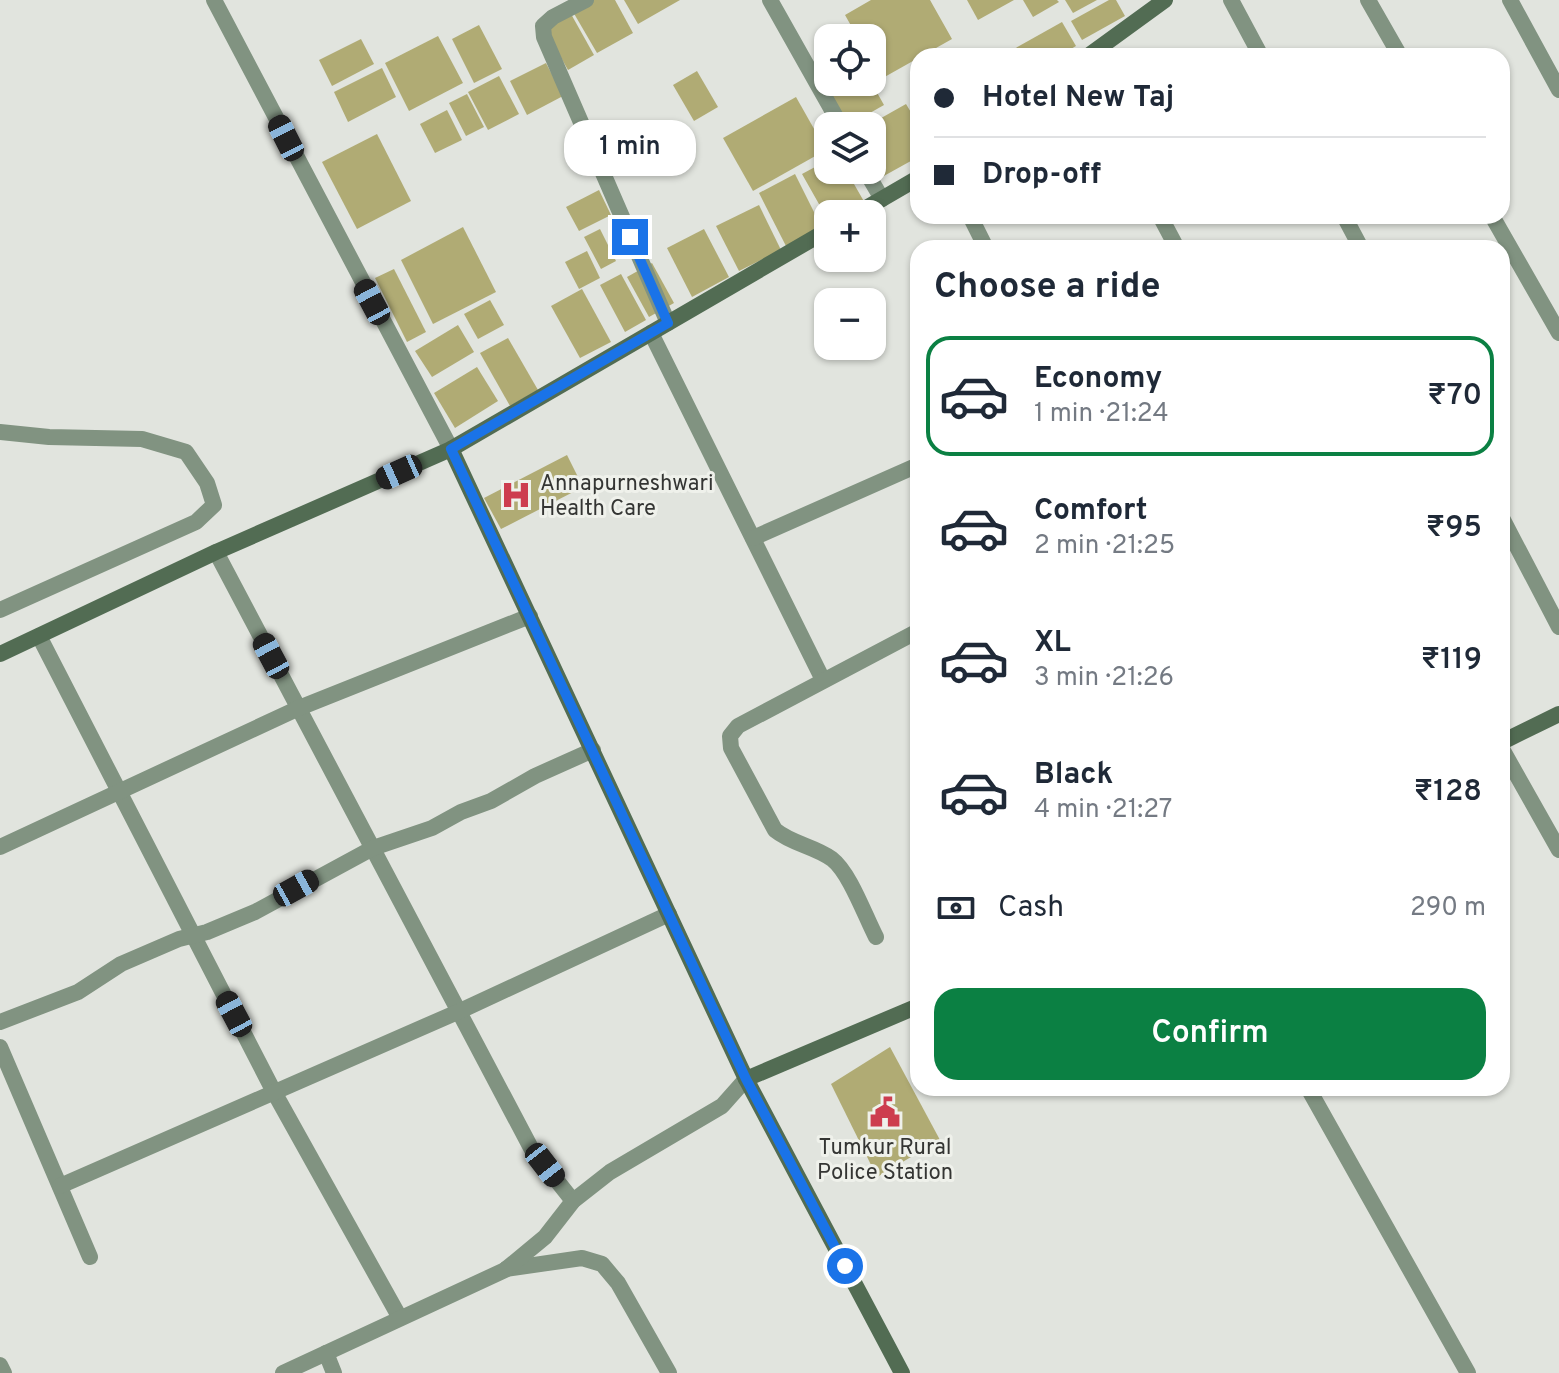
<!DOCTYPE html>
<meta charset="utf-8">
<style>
:root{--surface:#fff;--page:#f6f6f7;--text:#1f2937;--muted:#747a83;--line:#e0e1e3;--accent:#0b8043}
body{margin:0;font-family:Overpass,sans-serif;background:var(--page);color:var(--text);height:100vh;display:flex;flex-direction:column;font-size:30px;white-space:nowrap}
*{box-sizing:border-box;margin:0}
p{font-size:26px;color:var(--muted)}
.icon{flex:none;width:44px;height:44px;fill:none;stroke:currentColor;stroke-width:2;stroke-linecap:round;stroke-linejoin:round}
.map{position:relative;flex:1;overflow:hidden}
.side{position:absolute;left:910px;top:240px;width:600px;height:856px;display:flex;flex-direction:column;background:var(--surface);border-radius:24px;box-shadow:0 2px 6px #0004}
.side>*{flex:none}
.banner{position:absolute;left:910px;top:48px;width:600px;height:176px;border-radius:24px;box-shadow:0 2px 6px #0004;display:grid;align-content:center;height:176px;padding:0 24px;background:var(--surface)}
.fabs{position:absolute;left:814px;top:24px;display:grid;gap:16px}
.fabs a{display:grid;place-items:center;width:72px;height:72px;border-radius:16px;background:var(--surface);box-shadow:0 2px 6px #0004;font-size:40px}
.end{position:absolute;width:36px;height:36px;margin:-18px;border:10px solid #1a73e8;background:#fff;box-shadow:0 0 0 4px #fff}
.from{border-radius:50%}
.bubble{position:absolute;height:56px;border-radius:24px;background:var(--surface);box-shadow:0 2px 6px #0004;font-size:26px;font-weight:600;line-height:56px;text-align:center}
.car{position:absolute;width:24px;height:48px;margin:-24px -12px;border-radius:10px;box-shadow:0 0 6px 2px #0007;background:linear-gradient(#222 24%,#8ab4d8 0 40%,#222 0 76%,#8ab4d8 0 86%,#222 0)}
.banner b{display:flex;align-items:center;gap:28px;height:76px;font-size:30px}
.banner b+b{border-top:2px solid var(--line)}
.banner i{width:20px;height:20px;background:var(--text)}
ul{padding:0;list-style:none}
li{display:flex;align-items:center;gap:24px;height:120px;margin:0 16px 12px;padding:0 8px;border:4px solid transparent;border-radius:24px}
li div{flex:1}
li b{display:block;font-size:30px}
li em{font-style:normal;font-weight:600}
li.selected{border-color:var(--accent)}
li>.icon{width:72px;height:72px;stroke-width:1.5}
h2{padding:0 24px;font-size:36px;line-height:96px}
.pay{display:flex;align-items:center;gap:20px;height:88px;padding:0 24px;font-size:30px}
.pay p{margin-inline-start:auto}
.button{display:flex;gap:16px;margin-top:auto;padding:16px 24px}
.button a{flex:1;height:92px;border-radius:24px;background:var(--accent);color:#fff;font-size:32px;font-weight:600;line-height:92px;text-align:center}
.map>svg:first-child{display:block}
.building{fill:#b0ab74}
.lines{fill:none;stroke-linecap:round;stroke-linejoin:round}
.lane{stroke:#819381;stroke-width:16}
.street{stroke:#819381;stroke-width:16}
.secondary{stroke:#526c53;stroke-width:16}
.route{stroke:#1a73e8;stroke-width:10}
.labels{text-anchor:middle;stroke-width:6;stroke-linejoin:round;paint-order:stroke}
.poi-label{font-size:22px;fill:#343533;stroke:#eff1eb;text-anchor:start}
</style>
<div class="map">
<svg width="1559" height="1373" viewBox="0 0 1559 1373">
<rect width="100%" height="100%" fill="#e1e4de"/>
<g class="building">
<polygon points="577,0 615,0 633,33 597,53 569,5"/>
<polygon points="624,0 680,0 638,24"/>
<polygon points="871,0 930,0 952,39 881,79 872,62 872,38 858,38 845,15"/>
<polygon points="967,0 1014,0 978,20"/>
<polygon points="1023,0 1057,0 1059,2 1033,17"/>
<polygon points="1065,0 1097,0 1073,13"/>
<polygon points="1109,0 1116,0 1125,16 1082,40 1071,21"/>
<polygon points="566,5 594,55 568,70 540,20"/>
<polygon points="1062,22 1076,46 1059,56 1016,56 1012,50"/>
<polygon points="479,25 502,69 474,83 452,39"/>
<polygon points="438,36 463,83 409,111 385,63"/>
<polygon points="361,39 374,64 332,86 319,60"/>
<polygon points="546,63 563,96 527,115 510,81"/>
<polygon points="382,68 396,97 348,122 334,92"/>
<polygon points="697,71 718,107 694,121 673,85"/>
<polygon points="499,76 519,114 488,130 468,92"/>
<polygon points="844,82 871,82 884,105 847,126 826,92"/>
<polygon points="467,94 484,127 466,136 449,103"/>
<polygon points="796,97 826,150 753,191 723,138"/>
<polygon points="906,104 918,124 918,157 882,177 872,160 872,126 867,126"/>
<polygon points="447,110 462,140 435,153 420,124"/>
<polygon points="377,134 411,201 357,229 322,162"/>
<polygon points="828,160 828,170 846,170 866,205 850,214 828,214 828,220 802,174"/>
<polygon points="795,174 822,228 786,246 759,193"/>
<polygon points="599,190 611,215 579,231 566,207"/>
<polygon points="759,205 781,250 739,271 716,226"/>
<polygon points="463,227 496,292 433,324 401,260"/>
<polygon points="600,229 616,261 601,269 584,237"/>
<polygon points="704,229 729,277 692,297 667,248"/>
<polygon points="587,251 600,278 579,289 565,262"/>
<polygon points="652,263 674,303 649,317 627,277"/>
<polygon points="394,269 426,332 407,342 375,278"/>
<polygon points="621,274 646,320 625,332 600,285"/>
<polygon points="582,289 611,342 580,358 551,306"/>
<polygon points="490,300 504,325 478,339 464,314"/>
<polygon points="458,325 474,352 432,377 415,351"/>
<polygon points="508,338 538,390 510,406 480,353"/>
<polygon points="477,367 498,401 455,428 434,393"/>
<polygon points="567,455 583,487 501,529 484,498"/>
<polygon points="890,1047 940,1140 877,1177 831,1084"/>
</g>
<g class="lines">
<polyline class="lane" points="0,432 49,437 142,439 186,452 207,483 214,505 196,522 0,610"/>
<g class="street">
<polyline points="214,0 451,449"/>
<polyline points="586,0 553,17 543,26 544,37 668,323"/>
<polyline points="770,0 841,126"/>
<polyline points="1231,0 1261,56"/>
<polyline points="1368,0 1400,56"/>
<polyline points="1510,0 1559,90"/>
<polyline points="865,170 882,199"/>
<polyline points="970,216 986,248"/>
<polyline points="1160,216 1177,248"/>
<polyline points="1344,216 1361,248"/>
<polyline points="1492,216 1559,333"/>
<polyline points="651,333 823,680"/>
<polyline points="1502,518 1559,627"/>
<polyline points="753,538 918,465"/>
<polyline points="216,552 531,1148 573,1201"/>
<polyline points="39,636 274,1092 400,1318"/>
<polyline points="1502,749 1559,850"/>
<polyline points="0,847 299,708 530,616"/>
<path d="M876,937C865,916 850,873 832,859C814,846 792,844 775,830L731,748L730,736L738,726L918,631"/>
<polyline points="0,1022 78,992 121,964 179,939 207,932 255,912 373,848 432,828 461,812 491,801 535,776 593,750"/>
<polyline points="0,1047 90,1257"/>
<polyline points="1308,1088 1468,1373"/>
<polyline points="60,1186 460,1011 669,914"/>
<polyline points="506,1269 582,1258 602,1264 618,1283 669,1373"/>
<polyline points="326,1353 334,1373"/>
<polyline points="0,1365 4,1373"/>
<polyline points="283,1373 505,1270 545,1237 573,1201 610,1172 722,1106 746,1079"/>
</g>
<g class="secondary">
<polyline points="1088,56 1165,0"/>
<polyline points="856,214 918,178"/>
<polyline points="451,449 746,1079 902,1373"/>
<polyline points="0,654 216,552 451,449 828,230"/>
<polyline points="1502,742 1559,714"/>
<polyline points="746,1079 918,1006"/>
</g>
</g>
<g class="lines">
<polyline class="route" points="630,237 668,323 451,449 746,1079 845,1266"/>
</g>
<defs>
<g id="hospital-bare" transform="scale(2.4)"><path d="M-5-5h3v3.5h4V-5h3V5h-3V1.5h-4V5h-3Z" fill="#cd3d4e" stroke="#eff1eb" stroke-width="2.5" paint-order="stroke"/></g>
<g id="civic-bare" transform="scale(2.4)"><path d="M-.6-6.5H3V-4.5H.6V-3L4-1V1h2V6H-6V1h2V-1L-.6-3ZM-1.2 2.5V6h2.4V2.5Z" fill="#cd3d4e" stroke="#eff1eb" stroke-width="2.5" paint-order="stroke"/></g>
</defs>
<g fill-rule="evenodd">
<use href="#hospital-bare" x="516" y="495"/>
<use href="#civic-bare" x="885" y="1112"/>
</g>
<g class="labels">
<g class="poi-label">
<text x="540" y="490">Annapurneshwari<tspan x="540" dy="25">Health Care</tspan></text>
<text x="885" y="1154" text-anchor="middle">Tumkur Rural<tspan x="885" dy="25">Police Station</tspan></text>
</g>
</g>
</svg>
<div class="fabs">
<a><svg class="icon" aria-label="locate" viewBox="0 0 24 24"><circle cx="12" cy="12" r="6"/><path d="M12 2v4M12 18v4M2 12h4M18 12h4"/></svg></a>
<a><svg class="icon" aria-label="layers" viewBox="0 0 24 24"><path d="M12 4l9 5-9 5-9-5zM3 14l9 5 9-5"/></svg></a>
<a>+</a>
<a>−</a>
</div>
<i class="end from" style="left:845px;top:1266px"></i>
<i class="end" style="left:630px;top:237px"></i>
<div class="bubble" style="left:564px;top:120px;width:132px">1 min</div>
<i class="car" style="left:286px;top:138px;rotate:333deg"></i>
<i class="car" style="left:372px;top:302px;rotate:332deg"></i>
<i class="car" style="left:399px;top:472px;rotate:246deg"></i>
<i class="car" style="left:271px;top:656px;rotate:332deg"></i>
<i class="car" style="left:296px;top:888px;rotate:61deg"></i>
<i class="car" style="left:234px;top:1014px;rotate:332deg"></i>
<i class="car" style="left:545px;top:1165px;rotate:142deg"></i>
<div class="banner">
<b><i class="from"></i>Hotel New Taj</b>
<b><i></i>Drop-off</b>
</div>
<section class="side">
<h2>Choose a ride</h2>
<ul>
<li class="selected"><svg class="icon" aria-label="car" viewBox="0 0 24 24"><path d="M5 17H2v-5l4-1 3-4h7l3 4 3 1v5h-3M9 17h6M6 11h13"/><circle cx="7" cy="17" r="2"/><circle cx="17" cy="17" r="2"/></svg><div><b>Economy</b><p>1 min · 21:24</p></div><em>₹70</em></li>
<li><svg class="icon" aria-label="car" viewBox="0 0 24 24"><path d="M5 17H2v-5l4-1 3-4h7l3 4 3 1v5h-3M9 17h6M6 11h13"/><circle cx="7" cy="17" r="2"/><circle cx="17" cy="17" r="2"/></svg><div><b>Comfort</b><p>2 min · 21:25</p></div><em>₹95</em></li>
<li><svg class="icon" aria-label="car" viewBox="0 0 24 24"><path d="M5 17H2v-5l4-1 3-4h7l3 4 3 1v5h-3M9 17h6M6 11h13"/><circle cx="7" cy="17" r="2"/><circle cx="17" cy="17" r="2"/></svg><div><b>XL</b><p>3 min · 21:26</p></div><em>₹119</em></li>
<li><svg class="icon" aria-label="car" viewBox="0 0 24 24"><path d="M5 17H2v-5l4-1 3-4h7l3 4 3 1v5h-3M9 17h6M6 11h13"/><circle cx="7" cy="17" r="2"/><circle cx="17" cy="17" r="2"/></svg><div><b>Black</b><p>4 min · 21:27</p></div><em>₹128</em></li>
</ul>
<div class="pay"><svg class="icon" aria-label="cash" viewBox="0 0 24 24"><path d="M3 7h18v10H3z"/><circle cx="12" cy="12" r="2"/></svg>Cash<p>290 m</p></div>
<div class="button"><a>Confirm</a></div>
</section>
</div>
